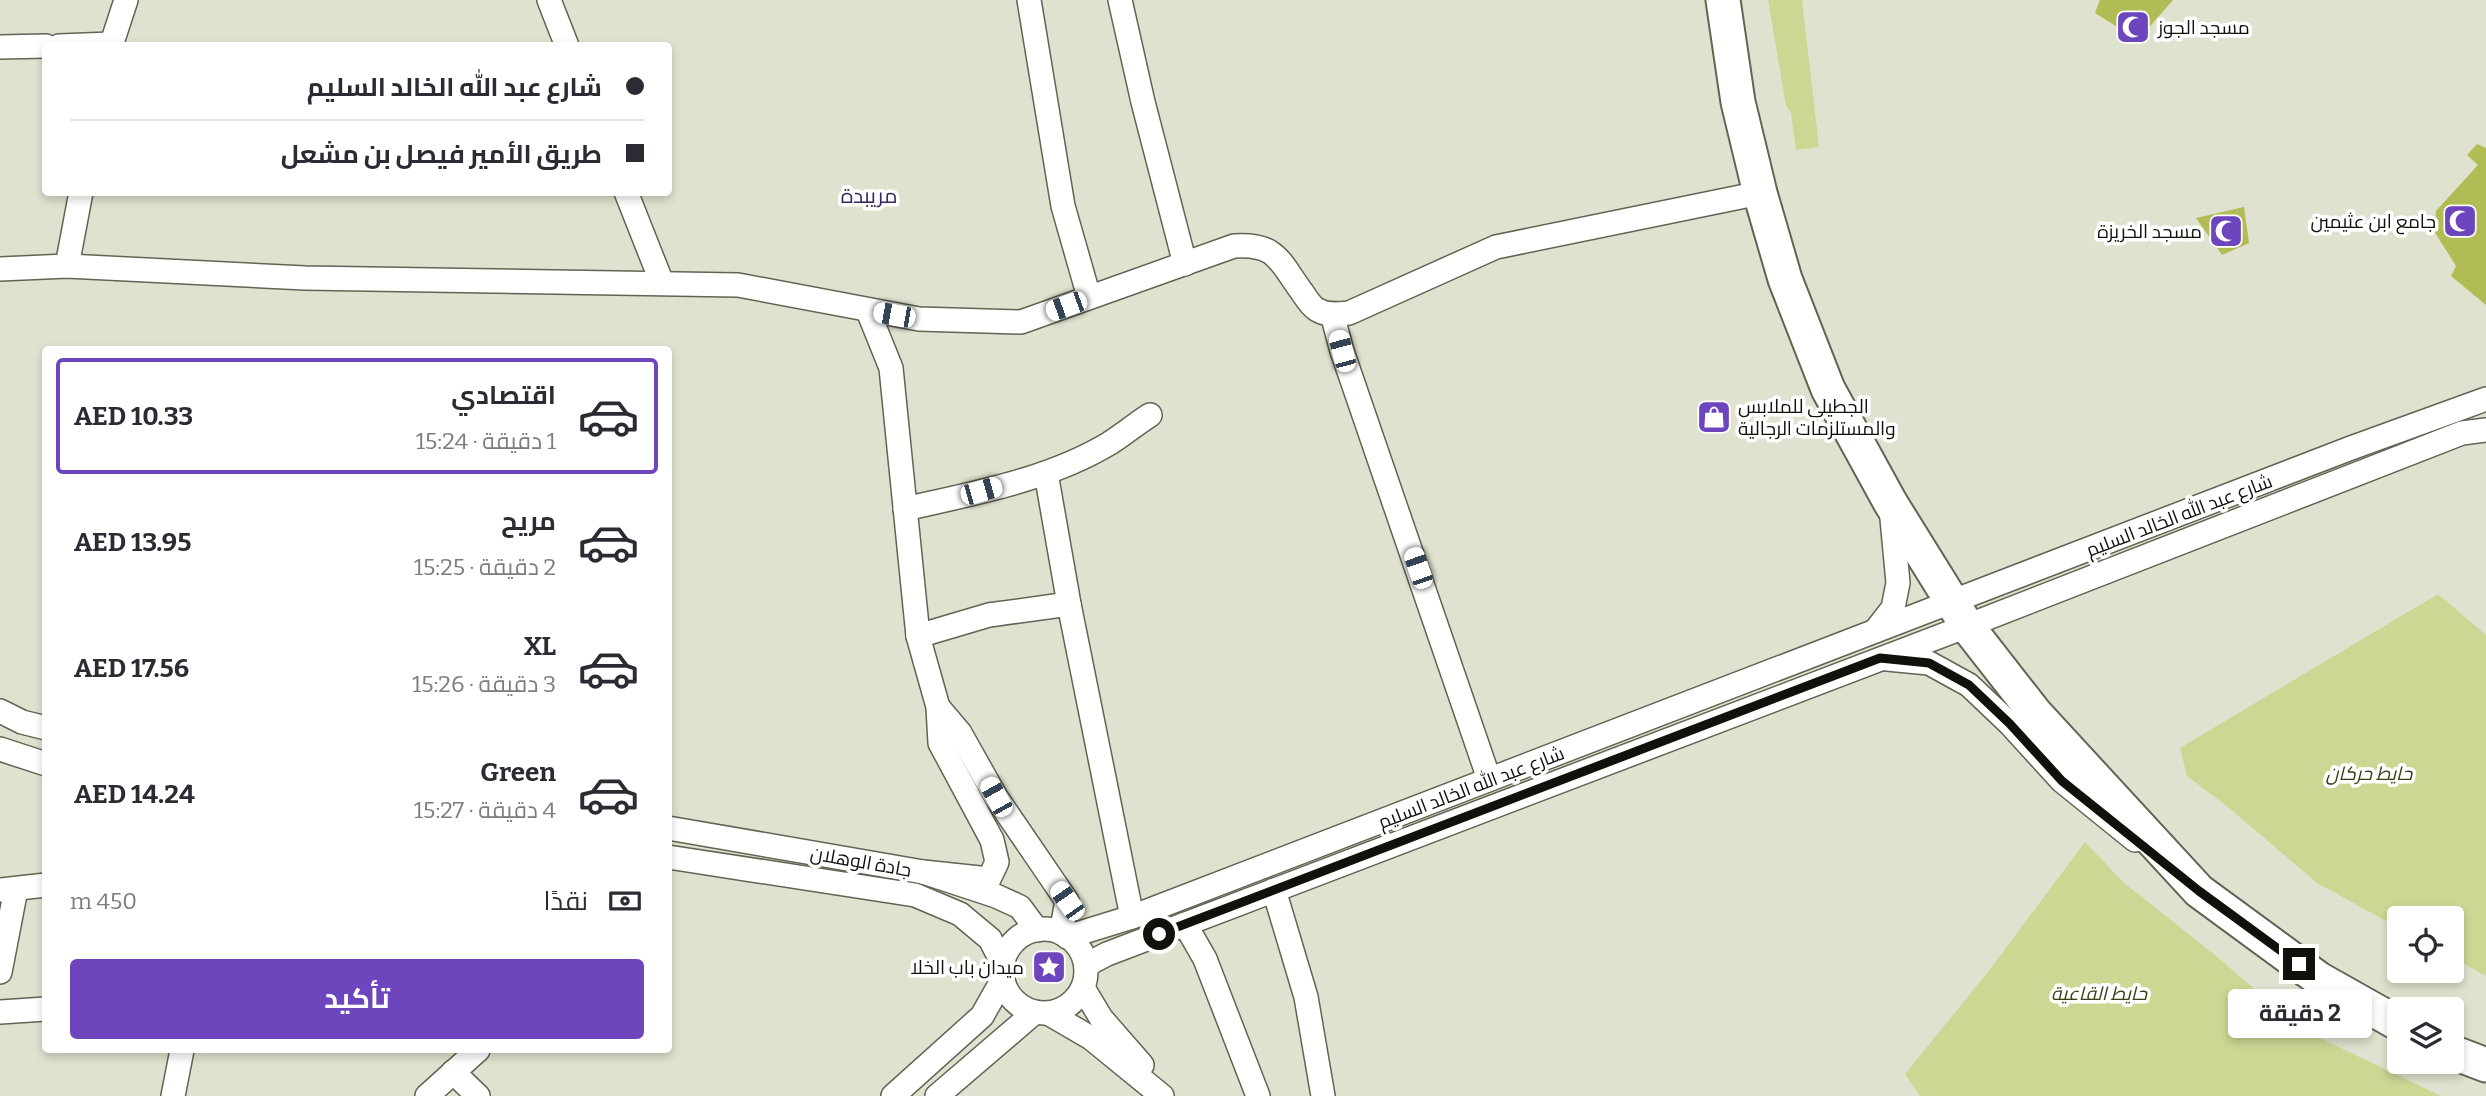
<!DOCTYPE html>
<html lang="ar">
<meta charset="utf-8">
<style>
:root{--surface:#fff;--page:#f2f2f3;--text:#2b2b33;--muted:#7c7c81;--line:#e1e1e2;--accent:#6d45bd}
body{margin:0;font-family:Bitter,Cairo,serif;background:var(--page);color:var(--text);direction:rtl;height:100vh;display:flex;flex-direction:column;font-size:26px;white-space:nowrap}
*{box-sizing:border-box;margin:0}
p{font-size:23px;color:var(--muted)}
.icon{flex:none;width:38px;height:38px;fill:none;stroke:currentColor;stroke-width:2;stroke-linecap:round;stroke-linejoin:round}
.map{position:relative;flex:1;overflow:hidden;direction:ltr}
.details{position:absolute;left:42px;top:346px;width:630px;height:707px;display:flex;flex-direction:column;background:var(--surface);border-radius:7px;box-shadow:0 4px 10px #0003;direction:rtl}
.details>*{flex:none}
.hud{position:absolute;left:42px;top:42px;width:630px;height:154px;border-radius:7px;box-shadow:0 4px 10px #0003;direction:rtl;display:grid;align-content:center;height:154px;padding:0 28px;background:var(--surface)}
.fabs{position:absolute;left:2387px;top:906px;display:grid;gap:14px}
.fabs a{display:grid;place-items:center;width:77px;height:77px;border-radius:7px;background:var(--surface);box-shadow:0 4px 10px #0003;font-size:35px}
.end{position:absolute;width:32px;height:32px;margin:-16px;border:9px solid #10110b;background:#fff;box-shadow:0 0 0 4px #fff}
.from{border-radius:50%}
.bubble{position:absolute;height:49px;border-radius:7px;background:var(--surface);box-shadow:0 4px 10px #0003;font-size:23px;font-weight:700;line-height:49px;text-align:center;direction:rtl}
.car{position:absolute;width:21px;height:42px;margin:-21px -10px;border-radius:9px;box-shadow:0 0 5px 2px #0007;background:linear-gradient(#fff 24%,#345 0 40%,#fff 0 76%,#345 0 86%,#fff 0)}
.hud b{display:flex;align-items:center;gap:24px;height:66px;font-size:26px}
.hud b+b{border-top:2px solid var(--line)}
.hud i{width:18px;height:18px;background:var(--text)}
ul{padding:12px 0 0;list-style:none}
li{display:flex;align-items:center;gap:21px;height:116px;margin:0 14px 10px;padding:0 14px;border:4px solid transparent;border-radius:7px}
li div{flex:1}
li b{display:block;font-size:26px}
li em{font-style:normal;font-weight:700}
li.selected{border-color:var(--accent)}
li>.icon{width:63px;height:63px;stroke-width:1.5}
.pay{display:flex;align-items:center;gap:18px;height:77px;padding:0 28px;font-size:26px}
.pay p{margin-inline-start:auto}
.action{display:flex;gap:14px;margin-top:auto;padding:14px 28px}
.action a{flex:1;height:80px;border-radius:7px;background:var(--accent);color:#fff;font-size:28px;font-weight:700;line-height:80px;text-align:center}
.map>svg:first-child{display:block}
.green{fill:#ced694}
.building{fill:#b2bc54}
.lines{fill:none;stroke-linecap:round;stroke-linejoin:round}
.minor-casing{stroke:#616452;stroke-width:26}
.highway-casing{stroke:#616452;stroke-width:37}
.minor{stroke:#fff;stroke-width:23}
.highway{stroke:#fff;stroke-width:33}
.route{stroke:#10110b;stroke-width:9}
.labels{text-anchor:middle;stroke-width:7;stroke-linejoin:round;paint-order:stroke}
.poi-label{font-size:19px;fill:#10110b;stroke:#fff;text-anchor:end}
.street-label{font-size:19px;fill:#10110b;stroke:#fff}
.park-label{font-size:19px;font-style:italic;fill:#3a3e13;stroke:#fff}
.neighbourhood-label{font-size:21px;fill:#372560;stroke:#fff}
</style>
<div class="map">
<svg width="2486" height="1096" viewBox="0 0 2486 1096">
<rect width="100%" height="100%" fill="#dfe2ce"/>
<g class="green">
<polygon points="1768,0 1802,0 1819,147 1796,150 1791,113 1786,106"/>
<polygon points="2438,594 2486,635 2486,976 2452,957 2452,919 2399,919 2399,928 2317,883 2228,807 2187,776 2180,748"/>
<polygon points="2085,842 2124,883 2215,955 2299,1028 2441,1096 1920,1096 1905,1074 1988,972"/>
</g>
<g class="building">
<polygon points="2100,0 2173,0 2138,40 2095,13"/>
<polygon points="2477,144 2486,148 2486,305 2451,276 2456,266 2434,231 2436,211 2478,165 2467,155"/>
<polygon points="2244,207 2249,243 2222,255 2196,218"/>
</g>
<g class="lines">
<g class="minor-casing">
<g id="minor">
<polyline points="549,0 567,46"/>
<polyline points="1029,0 1063,206 1089,297"/>
<polyline points="1120,0 1143,102 1185,264"/>
<polyline points="59,46 111,44"/>
<polyline points="111,46 126,0"/>
<polyline points="0,47 46,46"/>
<polyline points="626,192 662,283"/>
<polyline points="67,266 81,192"/>
<path d="M0,269L67,266L305,278L738,285L919,319L1021,322L1234,246C1277,243 1279,261 1302,292C1306,298 1311,306 1316,309C1326,316 1339,314 1349,313L1496,247L1760,193"/>
<polyline points="868,311 891,368 918,636 938,707 940,743 992,840 997,862 989,879 923,872"/>
<polyline points="1332,314 1342,351 1489,779"/>
<polyline points="1046,473 1069,604 1132,917"/>
<path d="M905,509C974,493 1049,480 1110,443C1124,434 1136,424 1150,415"/>
<polyline points="1875,631 1893,608 1898,583 1891,508"/>
<polyline points="918,636 989,615 1069,604"/>
<polyline points="1887,659 1929,663 1969,685 2010,724 2062,781 2135,840"/>
<polyline points="938,707 960,733 996,797 1067,901 1061,933"/>
<polyline points="0,711 22,722 46,728"/>
<polyline points="0,749 46,764"/>
<polyline points="668,828 923,872 996,896 1020,907 1037,930"/>
<polyline points="668,857 915,895 960,914 990,939 1003,964"/>
<polyline points="0,890 46,885"/>
<polyline points="1274,890 1306,997 1323,1096"/>
<polyline points="1185,924 1205,959 1258,1096"/>
<circle cx="1044" cy="971" r="42"/>
<polyline points="1067,937 1132,917 2351,448 2486,399"/>
<polyline points="1086,965 1107,954 1967,626 2462,433 2486,430"/>
<polyline points="0,972 16,889"/>
<polyline points="1083,988 1101,1018 1142,1065"/>
<polyline points="0,1012 46,1009"/>
<polyline points="1048,1013 1091,1038 1162,1096"/>
<polyline points="453,1072 478,1096"/>
<polyline points="173,1096 182,1050"/>
<polyline points="427,1096 478,1050"/>
<polyline points="893,1096 982,1016 1003,979"/>
<polyline points="937,1096 1035,1012"/>
</g>
</g>
<g class="highway-casing">
<g id="highway">
<polyline points="1723,0 1738,102 1760,193 1785,279 1828,389 1890,502 1967,626 2035,713 2199,891 2319,979 2399,1024"/>
<polyline points="2452,1052 2486,1065"/>
</g>
</g>
<use href="#minor" class="minor"/>
<use href="#highway" class="highway"/>
</g>
<g class="lines">
<polyline class="route" points="1159,934 1880,658 1929,663 1969,685 2010,724 2062,781 2199,891 2299,964"/>
</g>
<defs>
<g id="mosque-square" transform="scale(1.75)"><rect x="-9" y="-9" width="18" height="18" rx="4" fill="#6d45bd" stroke="#fff"/><path d="M3.5-4.9A6 6 0 1 0 3.5 4.9A5 5 0 1 1 3.5-4.9Z" fill="#fff"/></g>
<g id="shop-square" transform="scale(1.75)"><rect x="-9" y="-9" width="18" height="18" rx="4" fill="#6d45bd" stroke="#fff"/><path d="M-5-2.5h2.3a2.7 3.5 0 0 1 5.4 0H5L5.5 6h-11ZM-1.5-2.5h3a1.5 2.3 0 0 0-3 0Z" fill="#fff"/></g>
<g id="sight-square" transform="scale(1.75)"><rect x="-9" y="-9" width="18" height="18" rx="4" fill="#6d45bd" stroke="#fff"/><path d="M0-6L1.8-2.2L6-1.7L2.9 1.2L3.7 5.4L0 3.3L-3.7 5.4L-2.9 1.2L-6-1.7L-1.8-2.2Z" fill="#fff"/></g>
</defs>
<g fill-rule="evenodd">
<use href="#mosque-square" x="2133" y="27"/>
<use href="#mosque-square" x="2460" y="221"/>
<use href="#mosque-square" x="2226" y="231"/>
<use href="#shop-square" x="1714" y="417"/>
<use href="#sight-square" x="1049" y="967"/>
</g>
<g class="labels">
<g class="poi-label">
<text x="2158" y="34" text-anchor="start">مسجد الجوز</text>
<text x="2436" y="228">جامع ابن عثيمين</text>
<text x="2202" y="238">مسجد الخريزة</text>
<text x="1738" y="413" text-anchor="start">الجطيلي للملابس<tspan x="1738" dy="22">والمستلزمات الرجالية</tspan></text>
<text x="1024" y="974">ميدان باب الخلا</text>
</g>
<g class="street-label">
<text transform="translate(2179 515) rotate(-21)" y="7">شارع عبد الله الخالد السليم</text>
<text transform="translate(1471 787) rotate(-21)" y="7">شارع عبد الله الخالد السليم</text>
<text transform="translate(861 861) rotate(10)" y="7">جادة الوهلان</text>
</g>
<g class="park-label">
<text x="2369" y="780">حايط حركان</text>
<text x="2099" y="1000">حايط القاعية</text>
</g>
<g class="neighbourhood-label">
<text x="869" y="203">مريبدة</text>
</g>
</g>
</svg>
<div class="fabs">
<a><svg class="icon" aria-label="locate" viewBox="0 0 24 24"><circle cx="12" cy="12" r="6"/><path d="M12 2v4M12 18v4M2 12h4M18 12h4"/></svg></a>
<a><svg class="icon" aria-label="layers" viewBox="0 0 24 24"><path d="M12 4l9 5-9 5-9-5zM3 14l9 5 9-5"/></svg></a>
</div>
<i class="end from" style="left:1159px;top:934px"></i>
<i class="end" style="left:2299px;top:964px"></i>
<div class="bubble" style="left:2228px;top:989px;width:144px">2 دقيقة</div>
<i class="car" style="left:1066px;top:306px;rotate:250deg"></i>
<i class="car" style="left:894px;top:315px;rotate:280deg"></i>
<i class="car" style="left:1342px;top:351px;rotate:345deg"></i>
<i class="car" style="left:981px;top:491px;rotate:74deg"></i>
<i class="car" style="left:1418px;top:568px;rotate:341deg"></i>
<i class="car" style="left:996px;top:797px;rotate:331deg"></i>
<i class="car" style="left:1067px;top:901px;rotate:325deg"></i>
<div class="hud">
<b><i class="from"></i>شارع عبد الله الخالد السليم</b>
<b><i></i>طريق الأمير فيصل بن مشعل</b>
</div>
<section class="details">
<ul>
<li class="selected"><svg class="icon" aria-label="car" viewBox="0 0 24 24"><path d="M5 17H2v-5l4-1 3-4h7l3 4 3 1v5h-3M9 17h6M6 11h13"/><circle cx="7" cy="17" r="2"/><circle cx="17" cy="17" r="2"/></svg><div><b>اقتصادي</b><p>1 دقيقة · 15:24</p></div><em>AED 10.33</em></li>
<li><svg class="icon" aria-label="car" viewBox="0 0 24 24"><path d="M5 17H2v-5l4-1 3-4h7l3 4 3 1v5h-3M9 17h6M6 11h13"/><circle cx="7" cy="17" r="2"/><circle cx="17" cy="17" r="2"/></svg><div><b>مريح</b><p>2 دقيقة · 15:25</p></div><em>AED 13.95</em></li>
<li><svg class="icon" aria-label="car" viewBox="0 0 24 24"><path d="M5 17H2v-5l4-1 3-4h7l3 4 3 1v5h-3M9 17h6M6 11h13"/><circle cx="7" cy="17" r="2"/><circle cx="17" cy="17" r="2"/></svg><div><b>XL</b><p>3 دقيقة · 15:26</p></div><em>AED 17.56</em></li>
<li><svg class="icon" aria-label="car" viewBox="0 0 24 24"><path d="M5 17H2v-5l4-1 3-4h7l3 4 3 1v5h-3M9 17h6M6 11h13"/><circle cx="7" cy="17" r="2"/><circle cx="17" cy="17" r="2"/></svg><div><b>Green</b><p>4 دقيقة · 15:27</p></div><em>AED 14.24</em></li>
</ul>
<div class="pay"><svg class="icon" aria-label="cash" viewBox="0 0 24 24"><path d="M3 7h18v10H3z"/><circle cx="12" cy="12" r="2"/></svg>نقدًا<p>450 m</p></div>
<div class="action"><a>تأكيد</a></div>
</section>
</div>
